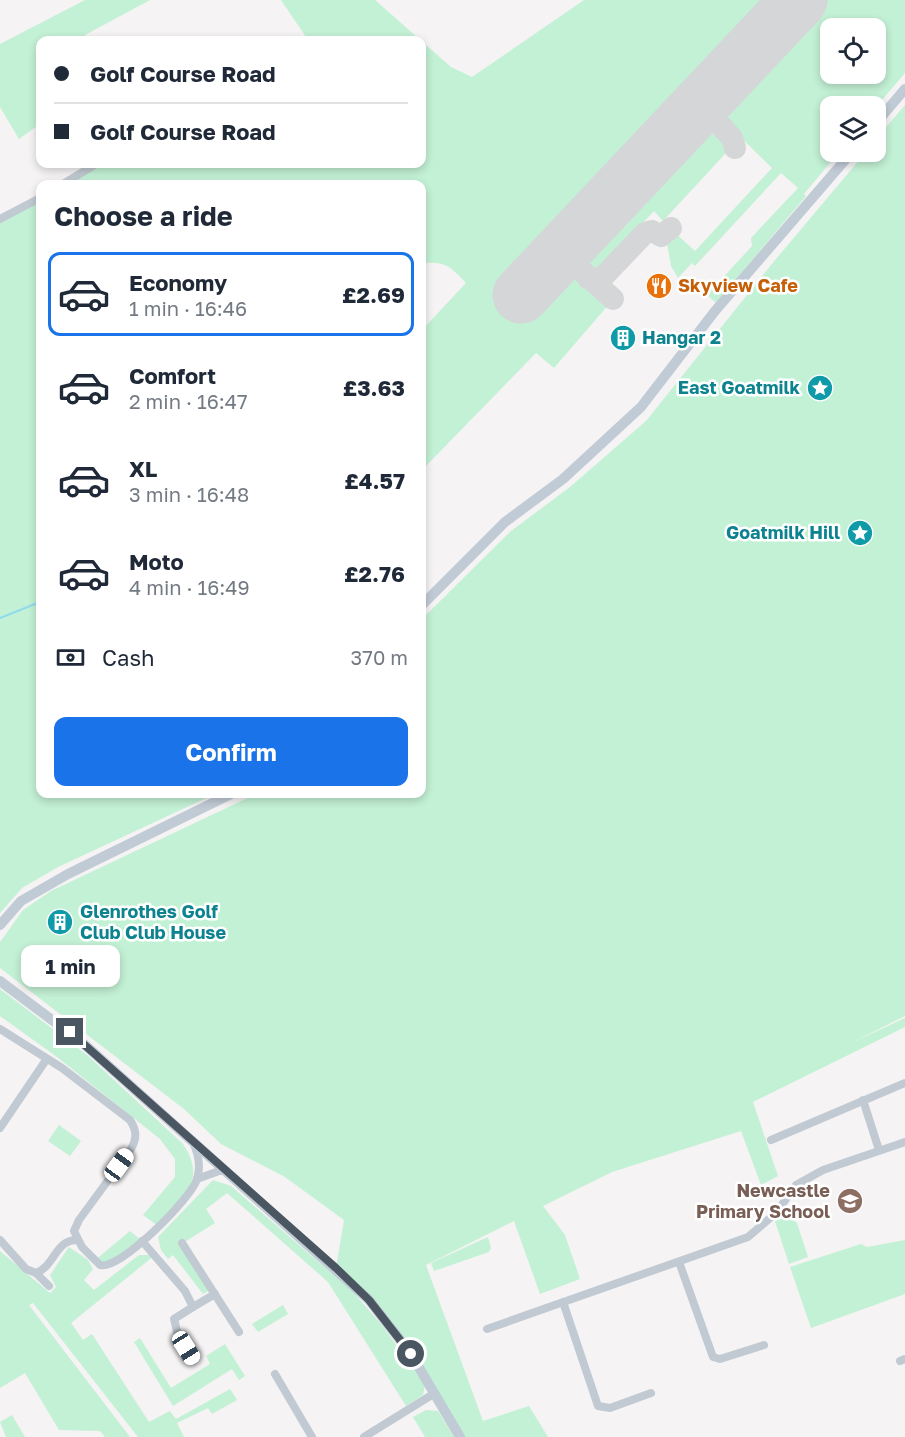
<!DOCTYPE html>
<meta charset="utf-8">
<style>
:root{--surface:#fff;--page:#f6f6f7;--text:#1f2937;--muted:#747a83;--line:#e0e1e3;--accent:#1a73e8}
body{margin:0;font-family:"Golos Text",sans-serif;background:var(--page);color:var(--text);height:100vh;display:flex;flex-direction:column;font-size:22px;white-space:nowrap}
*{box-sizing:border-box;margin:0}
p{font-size:20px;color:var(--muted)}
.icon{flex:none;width:33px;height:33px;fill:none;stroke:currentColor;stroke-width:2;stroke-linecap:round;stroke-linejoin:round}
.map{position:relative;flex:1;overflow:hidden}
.panel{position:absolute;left:36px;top:180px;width:390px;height:618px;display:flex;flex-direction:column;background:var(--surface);border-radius:12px;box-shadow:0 3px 9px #0003}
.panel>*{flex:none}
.top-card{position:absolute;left:36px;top:36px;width:390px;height:132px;border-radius:12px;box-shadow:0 3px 9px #0003;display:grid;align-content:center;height:132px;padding:0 18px;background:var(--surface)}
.tools{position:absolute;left:820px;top:18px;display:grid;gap:12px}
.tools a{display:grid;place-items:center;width:66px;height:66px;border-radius:12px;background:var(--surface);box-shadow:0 3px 9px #0003;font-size:30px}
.end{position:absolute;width:27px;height:27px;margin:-14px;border:8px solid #4a5661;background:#fff;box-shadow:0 0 0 3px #fff}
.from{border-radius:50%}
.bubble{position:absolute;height:42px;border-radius:12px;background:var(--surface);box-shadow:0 3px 9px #0003;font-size:20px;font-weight:700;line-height:42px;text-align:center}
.car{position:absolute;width:18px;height:36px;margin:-18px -9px;border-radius:8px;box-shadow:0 0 4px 2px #0007;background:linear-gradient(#fff 24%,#345 0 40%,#fff 0 76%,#345 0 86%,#fff 0)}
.top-card b{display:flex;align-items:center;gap:21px;height:57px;font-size:22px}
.top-card b+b{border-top:2px solid var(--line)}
.top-card i{width:15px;height:15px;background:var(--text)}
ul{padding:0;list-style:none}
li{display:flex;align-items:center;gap:18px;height:84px;margin:0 12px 9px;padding:0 6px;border:3px solid transparent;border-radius:12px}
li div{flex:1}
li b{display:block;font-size:22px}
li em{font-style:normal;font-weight:700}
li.current{border-color:var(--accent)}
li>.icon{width:54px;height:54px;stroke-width:1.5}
h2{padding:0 18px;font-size:27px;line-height:72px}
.pay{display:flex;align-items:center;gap:15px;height:66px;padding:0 18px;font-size:22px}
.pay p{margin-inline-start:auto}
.button{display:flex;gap:12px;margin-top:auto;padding:12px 18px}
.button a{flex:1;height:69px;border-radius:12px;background:var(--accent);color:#fff;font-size:24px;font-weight:700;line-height:69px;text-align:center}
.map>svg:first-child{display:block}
.green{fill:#c3f1d5;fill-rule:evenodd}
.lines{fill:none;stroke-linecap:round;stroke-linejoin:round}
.stream{stroke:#90daee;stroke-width:2}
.taxiway{stroke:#d5d6d8;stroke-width:22}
.runway{stroke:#d5d6d8;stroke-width:57}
.street{stroke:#c1cad2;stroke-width:8}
.secondary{stroke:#c1cbd6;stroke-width:10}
.route{stroke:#4a5661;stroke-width:8}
.labels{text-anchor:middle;stroke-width:5;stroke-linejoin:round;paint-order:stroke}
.food-label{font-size:18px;font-weight:bold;fill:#c56008;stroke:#fff;text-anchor:start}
.culture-label{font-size:18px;font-weight:bold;fill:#0d838f;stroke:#fff;text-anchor:start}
.education-label{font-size:18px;font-weight:bold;fill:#785e54;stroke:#fff;text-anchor:end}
</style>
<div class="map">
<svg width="905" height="1437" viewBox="0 0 905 1437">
<rect width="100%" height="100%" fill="#f5f3f3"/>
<g class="green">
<polygon points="85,0 150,0 85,35 87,40 40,40 40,124 19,139 0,107 0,44"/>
<path d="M281,0H375L451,67L472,77L584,0H779L540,256L531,254L505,281L528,301C539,290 551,270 568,270L610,303L554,368L536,353L422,470V330L466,283C449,265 446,262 422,263V184H63L96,164H422V40H308Z"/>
<path d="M810,0H905V73L876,107L831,106V152H839L804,194L806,196L716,303L707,295L752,246L751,238L798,188L781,173L695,266L692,263L678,278L671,266L666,238L673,231L695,251L772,168L718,115L717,98ZM831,28H876V74H831Z"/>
<polygon points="905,105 905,1016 851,1043 905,1018 905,1027 753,1102 778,1176 761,1185 741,1131 612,1172 543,1206 565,1235 580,1279 540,1294 514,1221 426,1265 483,1421 529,1406 548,1437 460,1437 409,1352 336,1268 344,1220 285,1177 221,1144 184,1109 0,968 0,942 23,910 51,891 256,794 422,794 422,619 511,531 570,487 646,421 771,265 866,152 876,152 876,139"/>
<path d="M694,125H709L724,140L725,154L663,221L654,211L598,271L589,272C579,266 577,257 581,246Z"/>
<polygon points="40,198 40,794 215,794 58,867 22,888 0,913 0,219"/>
<path d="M0,989L87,1055L183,1144C208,1181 182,1198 158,1226L143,1215L175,1177V1159L160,1139L57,1057L0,1016Z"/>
<polygon points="59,1125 81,1141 70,1156 48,1141"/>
<polygon points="213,1180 231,1186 352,1291 381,1324 425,1385 423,1395 406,1406 328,1282 227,1193 206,1209 215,1223 183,1243 212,1289 203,1294 173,1255 168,1259 161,1250 158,1237"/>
<polygon points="779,1211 783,1211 797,1223 808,1257 789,1264 774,1218"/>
<polygon points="130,1231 142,1241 112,1265 94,1261"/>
<polygon points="488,1237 491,1248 489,1252 434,1271 431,1263"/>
<polygon points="905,1240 905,1294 811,1328 790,1267 861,1244 867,1247"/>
<polygon points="69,1247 88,1260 93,1269 84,1280 94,1290 139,1255 155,1255 71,1323 83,1340 92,1334 149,1422 170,1411 176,1419 230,1389 237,1400 212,1414 208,1408 177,1423 184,1437 138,1437 33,1303 29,1305 130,1437 105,1437 100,1431 59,1430 25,1373 0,1388 0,1251 50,1293 56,1287 50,1275"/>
<polygon points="283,1305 288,1314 258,1332 252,1324"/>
<polygon points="140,1338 171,1388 210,1364 206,1356 225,1344 245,1376 239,1380 232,1369 173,1406 134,1342"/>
<polygon points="426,1410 438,1411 454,1437 425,1437 413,1417"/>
<polygon points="12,1415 25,1437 6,1437 0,1422"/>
</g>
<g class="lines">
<polyline class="stream" points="0,618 40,602"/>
<g class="taxiway">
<polyline points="715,90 712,116 732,138 735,148"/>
<polyline points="682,125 700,119 715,122"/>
<polyline points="579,235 571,248 573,263 613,299"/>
<polyline points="545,271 563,264 577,269"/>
<polyline points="588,278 602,278 645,233 652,231 661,236 671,228"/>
</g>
<polyline class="runway" points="521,295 799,0"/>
<g class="street">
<polyline points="63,184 96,164"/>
<polyline points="0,219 40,198"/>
<path d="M0,1029L62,1068L130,1120C137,1131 137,1138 131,1149L79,1220L74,1231L82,1247L100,1265C119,1271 192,1198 197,1179C201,1167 198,1153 193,1142"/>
<polyline points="863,1100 879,1150"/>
<polyline points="0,1128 46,1060"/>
<polyline points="771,1140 905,1083"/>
<polyline points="197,1179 219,1171 227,1171"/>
<path d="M0,1240L26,1269L36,1273C55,1266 55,1240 77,1240"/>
<polyline points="142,1241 185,1291 193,1307 174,1319 178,1335 193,1361"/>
<polyline points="182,1243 239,1332"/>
<polyline points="679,1262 713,1357 720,1359 764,1345"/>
<polyline points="36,1273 49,1286"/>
<polyline points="563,1302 598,1406 610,1408 651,1393"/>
<polyline points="193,1307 215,1294"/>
<polyline points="487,1329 748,1237 776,1213 796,1185 823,1170 905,1142"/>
<polyline points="900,1361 905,1359"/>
<polyline points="275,1374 312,1437"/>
<polyline points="364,1437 435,1393"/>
</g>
<g class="secondary">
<polyline points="876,123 905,89"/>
<polyline points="422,605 505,522 563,479 641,407 715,311 852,152"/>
<polyline points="0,925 21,901 68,874 231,794"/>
<polyline points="0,981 84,1044 369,1300 411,1354 460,1437"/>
</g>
</g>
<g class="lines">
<polyline class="route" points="70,1032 336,1268 369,1300 411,1354"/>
</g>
<defs>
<g id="restaurant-disc" transform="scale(1.35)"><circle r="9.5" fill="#e8710a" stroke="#fff"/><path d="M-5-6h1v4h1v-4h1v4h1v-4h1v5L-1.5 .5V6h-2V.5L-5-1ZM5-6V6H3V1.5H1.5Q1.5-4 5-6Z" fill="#fff"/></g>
<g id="building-disc" transform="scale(1.35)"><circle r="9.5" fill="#0f9aa8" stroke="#fff"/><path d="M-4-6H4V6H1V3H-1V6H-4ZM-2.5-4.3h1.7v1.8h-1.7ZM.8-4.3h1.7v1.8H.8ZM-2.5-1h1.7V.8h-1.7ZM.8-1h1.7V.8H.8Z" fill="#fff"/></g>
<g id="sight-disc" transform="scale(1.35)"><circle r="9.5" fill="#0f9aa8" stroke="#fff"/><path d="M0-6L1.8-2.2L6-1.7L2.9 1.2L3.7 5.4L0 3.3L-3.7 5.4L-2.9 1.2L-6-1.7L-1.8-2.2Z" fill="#fff"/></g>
<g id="school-disc" transform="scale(1.35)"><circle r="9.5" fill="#8d6e63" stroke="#fff"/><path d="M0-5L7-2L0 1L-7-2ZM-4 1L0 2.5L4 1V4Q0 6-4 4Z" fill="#fff"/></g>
</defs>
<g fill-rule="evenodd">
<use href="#restaurant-disc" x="659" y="286"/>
<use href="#building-disc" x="623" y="338"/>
<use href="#sight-disc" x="820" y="388"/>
<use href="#sight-disc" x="860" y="533"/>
<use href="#building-disc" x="60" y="922"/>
<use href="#school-disc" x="850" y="1201"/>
</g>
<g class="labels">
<g class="food-label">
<text x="678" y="292">Skyview Cafe</text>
</g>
<g class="culture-label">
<text x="642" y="344">Hangar 2</text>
<text x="800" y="394" text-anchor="end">East Goatmilk</text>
<text x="840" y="539" text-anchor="end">Goatmilk Hill</text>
<text x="80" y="918">Glenrothes Golf<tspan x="80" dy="21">Club Club House</tspan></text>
</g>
<g class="education-label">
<text x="830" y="1197">Newcastle<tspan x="830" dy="21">Primary School</tspan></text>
</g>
</g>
</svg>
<div class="tools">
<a><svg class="icon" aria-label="locate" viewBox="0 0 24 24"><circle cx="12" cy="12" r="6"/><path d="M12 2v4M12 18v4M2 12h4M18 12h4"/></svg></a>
<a><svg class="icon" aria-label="layers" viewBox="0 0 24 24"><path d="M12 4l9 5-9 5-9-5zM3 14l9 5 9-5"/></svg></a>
</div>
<i class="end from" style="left:411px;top:1354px"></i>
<i class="end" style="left:70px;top:1032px"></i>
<div class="bubble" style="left:21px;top:945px;width:99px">1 min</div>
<i class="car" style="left:119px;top:1165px;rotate:36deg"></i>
<i class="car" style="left:186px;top:1348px;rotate:148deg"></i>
<div class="top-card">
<b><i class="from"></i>Golf Course Road</b>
<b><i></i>Golf Course Road</b>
</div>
<section class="panel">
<h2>Choose a ride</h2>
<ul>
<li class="current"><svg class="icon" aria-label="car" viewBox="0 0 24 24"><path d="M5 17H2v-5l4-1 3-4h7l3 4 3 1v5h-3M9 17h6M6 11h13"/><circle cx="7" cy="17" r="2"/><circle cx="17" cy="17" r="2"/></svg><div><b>Economy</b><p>1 min · 16:46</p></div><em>£2.69</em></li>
<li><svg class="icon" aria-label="car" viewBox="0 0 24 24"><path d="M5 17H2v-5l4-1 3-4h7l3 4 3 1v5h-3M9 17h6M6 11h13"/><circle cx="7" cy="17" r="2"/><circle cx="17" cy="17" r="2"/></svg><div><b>Comfort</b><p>2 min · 16:47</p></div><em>£3.63</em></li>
<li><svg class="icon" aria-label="car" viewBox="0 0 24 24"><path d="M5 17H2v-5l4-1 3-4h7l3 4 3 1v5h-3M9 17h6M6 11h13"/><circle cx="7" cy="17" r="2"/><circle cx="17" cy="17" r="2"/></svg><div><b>XL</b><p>3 min · 16:48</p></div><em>£4.57</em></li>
<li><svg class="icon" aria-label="car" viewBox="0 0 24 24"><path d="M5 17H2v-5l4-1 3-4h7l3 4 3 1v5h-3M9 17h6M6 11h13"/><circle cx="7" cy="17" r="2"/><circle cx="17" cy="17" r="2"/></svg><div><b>Moto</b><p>4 min · 16:49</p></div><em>£2.76</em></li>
</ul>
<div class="pay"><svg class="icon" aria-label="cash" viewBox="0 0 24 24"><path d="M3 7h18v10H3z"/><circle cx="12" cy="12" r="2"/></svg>Cash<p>370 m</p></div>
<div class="button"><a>Confirm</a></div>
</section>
</div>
